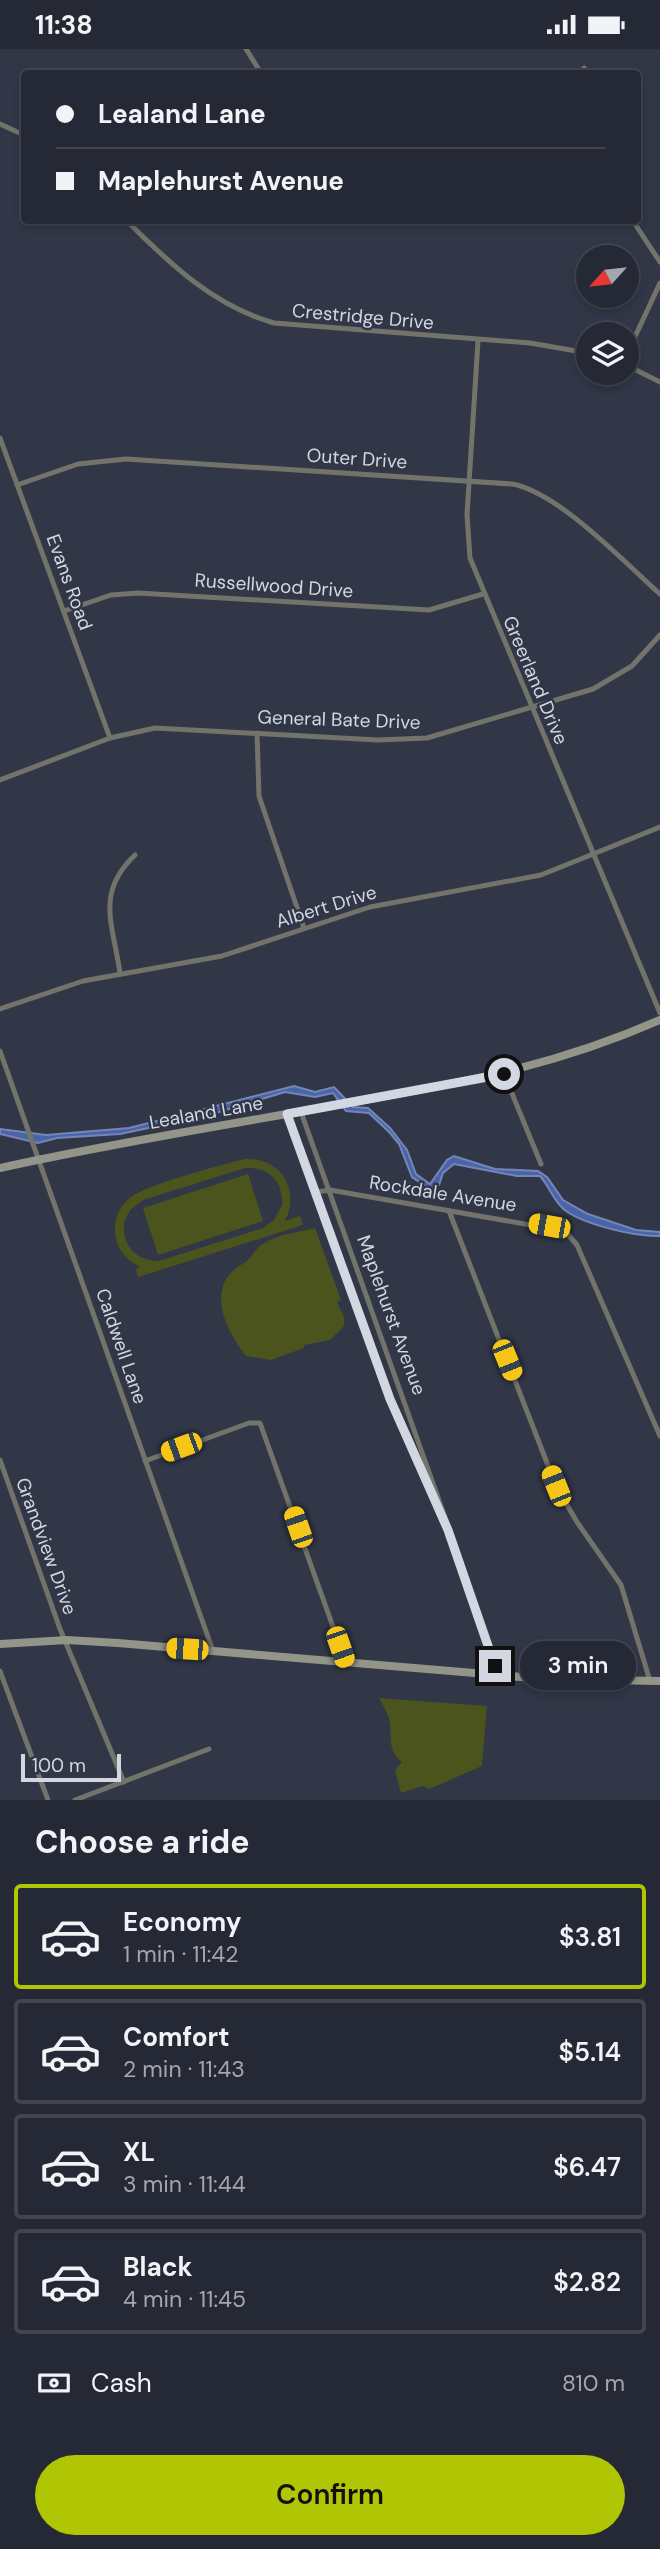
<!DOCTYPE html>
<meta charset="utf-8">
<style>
:root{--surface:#252935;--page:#2d313d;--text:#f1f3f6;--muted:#a3a6ad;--line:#424550;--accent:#b0c503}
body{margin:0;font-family:"DM Sans",sans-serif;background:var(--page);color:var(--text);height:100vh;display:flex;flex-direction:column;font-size:26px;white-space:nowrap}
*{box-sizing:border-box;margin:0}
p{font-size:23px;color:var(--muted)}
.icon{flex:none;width:38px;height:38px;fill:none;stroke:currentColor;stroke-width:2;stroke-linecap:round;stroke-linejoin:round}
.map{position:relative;height:1751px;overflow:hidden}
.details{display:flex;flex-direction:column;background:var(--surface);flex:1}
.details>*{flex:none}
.guide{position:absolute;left:21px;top:21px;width:620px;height:154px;border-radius:7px;box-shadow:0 4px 10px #0003,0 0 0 2px var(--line);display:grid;align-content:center;height:154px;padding:0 35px;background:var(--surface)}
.needle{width:46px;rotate:243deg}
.tools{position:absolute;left:576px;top:196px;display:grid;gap:14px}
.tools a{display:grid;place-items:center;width:63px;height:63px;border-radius:50%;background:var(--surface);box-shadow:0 4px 10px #0003,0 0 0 2px var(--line);font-size:35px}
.scale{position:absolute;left:21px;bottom:18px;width:100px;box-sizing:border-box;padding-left:7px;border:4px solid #d2d7e1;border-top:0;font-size:19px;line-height:24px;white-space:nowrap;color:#d2d7e1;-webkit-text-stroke:5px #313747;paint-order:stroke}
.end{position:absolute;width:32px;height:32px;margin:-16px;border:9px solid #d2d7e1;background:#111;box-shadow:0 0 0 4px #111}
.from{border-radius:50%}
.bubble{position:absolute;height:49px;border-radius:24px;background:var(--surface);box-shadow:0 4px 10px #0003,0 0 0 2px var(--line);font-size:23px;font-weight:600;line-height:49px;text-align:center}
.car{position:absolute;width:21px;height:42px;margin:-21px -10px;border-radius:9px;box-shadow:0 0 5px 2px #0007;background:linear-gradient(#f5c518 24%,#345 0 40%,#f5c518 0 76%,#345 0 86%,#f5c518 0)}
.guide b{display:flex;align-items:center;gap:24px;height:66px;font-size:26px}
.guide b+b{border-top:2px solid var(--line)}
.guide i{width:18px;height:18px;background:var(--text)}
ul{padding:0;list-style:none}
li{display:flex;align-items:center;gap:21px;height:105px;margin:0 14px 10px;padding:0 21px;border:4px solid var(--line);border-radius:7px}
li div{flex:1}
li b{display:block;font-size:26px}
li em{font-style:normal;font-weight:600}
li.current{border-color:var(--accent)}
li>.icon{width:63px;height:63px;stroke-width:1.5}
h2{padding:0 35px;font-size:32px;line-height:84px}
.pay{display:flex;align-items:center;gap:18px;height:77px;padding:0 35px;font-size:26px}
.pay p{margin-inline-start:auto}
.primary-button{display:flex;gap:14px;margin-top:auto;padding:14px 35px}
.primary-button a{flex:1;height:80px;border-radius:42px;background:var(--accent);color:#111;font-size:28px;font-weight:600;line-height:80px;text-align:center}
.status{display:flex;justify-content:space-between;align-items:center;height:49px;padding:0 35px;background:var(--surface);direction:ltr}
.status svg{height:19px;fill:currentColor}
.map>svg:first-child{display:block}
.green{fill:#4b541c;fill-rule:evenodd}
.water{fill:#4b63a7;stroke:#7486b8;stroke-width:2}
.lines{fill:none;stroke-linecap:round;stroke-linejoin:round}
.street{stroke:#72746b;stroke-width:5}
.secondary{stroke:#929587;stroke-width:8}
.route{stroke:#d2d7e1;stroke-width:9}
.labels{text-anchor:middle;stroke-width:5;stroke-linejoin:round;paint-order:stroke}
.street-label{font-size:19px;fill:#d2d7e1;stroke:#313747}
</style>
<div class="status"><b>11:38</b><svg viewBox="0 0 49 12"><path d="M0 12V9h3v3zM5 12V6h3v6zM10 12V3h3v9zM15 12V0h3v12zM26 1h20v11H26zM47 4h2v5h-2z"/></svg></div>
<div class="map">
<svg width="660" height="1751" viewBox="0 0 660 1751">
<rect width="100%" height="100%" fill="#313747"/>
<g class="green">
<path d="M244,1110C280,1108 301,1140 285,1172L300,1167L303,1176L138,1228L136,1220L140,1218C126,1211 116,1199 115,1184C114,1170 119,1158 130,1149C147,1135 219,1117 244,1110ZM245,1119C268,1117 284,1133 282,1156L274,1171L263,1179L159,1212C137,1212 122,1197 124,1174L130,1161L143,1151Z"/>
<polygon points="248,1125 263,1172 158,1206 143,1159"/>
<path d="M315,1179L341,1251L337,1253L344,1268V1277L330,1291L304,1296V1299L271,1311L246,1307C224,1278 204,1236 244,1214C251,1210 255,1199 263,1195C278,1185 299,1183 315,1179Z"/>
<path d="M379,1649L487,1657L482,1717L429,1740L422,1737L401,1744L395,1721L402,1713C386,1699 393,1689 389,1670C387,1663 382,1655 379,1649Z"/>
</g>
<path class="water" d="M294,1037L315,1043L334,1038L353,1058L368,1059L390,1079L407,1101L416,1125L430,1135L447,1111L454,1107L495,1120L538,1122L547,1128L563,1151L588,1165L636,1181L660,1183V1187C636,1188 586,1176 566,1162C554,1154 550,1138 540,1127H517L454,1115L443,1124L439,1136L430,1140L412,1128L399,1095L390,1084L369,1064L346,1062L333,1044L315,1048L285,1043L206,1067L120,1085L57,1089L38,1094L0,1085V1080L46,1086L129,1079Z"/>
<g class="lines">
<g class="street">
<polyline points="246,0 261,24"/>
<polyline points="583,24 584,19"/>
<polyline points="0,75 24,86"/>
<path d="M127,172C170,215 214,257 274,274L530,294L588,304"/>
<polyline points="633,172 660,213"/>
<polyline points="478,292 467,466 470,509 660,964"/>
<polyline points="626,307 660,234"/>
<polyline points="626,316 660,333"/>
<polyline points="0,389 110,689"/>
<path d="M17,436L78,415L126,410L512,435C558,443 624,513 660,545"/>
<polyline points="64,562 111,546 138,544 429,561 483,545"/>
<polyline points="257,684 259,747 304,879"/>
<polyline points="0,731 110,689 155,679 378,691 427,689 593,640 632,617 660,586"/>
<path d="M120,924C113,875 95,844 135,806"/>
<polyline points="0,960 83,932 222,907 370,858 541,826 660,778"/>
<polyline points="0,1002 213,1602"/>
<polyline points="504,1025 541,1115"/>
<polyline points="301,1063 446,1471"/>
<polyline points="287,1065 397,1368 448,1481 498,1626"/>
<polyline points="316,1143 330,1141 565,1182 577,1196 660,1387"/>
<polyline points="449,1162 556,1437 577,1473 621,1536 650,1632"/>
<polyline points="0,1411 60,1580 124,1733"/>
<polyline points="145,1412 249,1374 260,1374 346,1614"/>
<polyline points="0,1622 48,1751"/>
<polyline points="75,1751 209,1700"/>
</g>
<g class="secondary">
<path d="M0,1119C122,1092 246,1073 370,1050C475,1031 560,1015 660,971"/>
<polyline points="0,1595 67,1591 118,1594 545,1630 660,1632"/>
</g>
</g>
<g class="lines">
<polyline class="route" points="495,1617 448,1481 390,1350 287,1065 504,1025"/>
</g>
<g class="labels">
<g class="street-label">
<text transform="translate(363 267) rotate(5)" y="7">Crestridge Drive</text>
<text transform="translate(357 409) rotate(4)" y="7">Outer Drive</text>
<text transform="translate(70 533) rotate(70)" y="7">Evans Road</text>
<text transform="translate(274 536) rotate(4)" y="7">Russellwood Drive</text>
<text transform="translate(536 631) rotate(67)" y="7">Greerland Drive</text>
<text transform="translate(339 670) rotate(2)" y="7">General Bate Drive</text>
<text transform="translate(326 857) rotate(-17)" y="7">Albert Drive</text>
<text transform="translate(206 1063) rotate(-10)" y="7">Lealand Lane</text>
<text transform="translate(443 1144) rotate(9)" y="7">Rockdale Avenue</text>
<text transform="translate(392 1266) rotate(70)" y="7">Maplehurst Avenue</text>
<text transform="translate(122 1297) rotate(71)" y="7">Caldwell Lane</text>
<text transform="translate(47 1497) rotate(70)" y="7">Grandview Drive</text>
</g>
</g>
</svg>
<div class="tools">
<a><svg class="needle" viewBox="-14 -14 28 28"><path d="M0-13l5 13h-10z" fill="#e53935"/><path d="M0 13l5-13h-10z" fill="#a3a6ad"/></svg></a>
<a><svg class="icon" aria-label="layers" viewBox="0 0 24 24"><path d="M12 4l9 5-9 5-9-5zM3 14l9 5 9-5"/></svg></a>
</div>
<div class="scale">100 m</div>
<i class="end from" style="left:504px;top:1025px"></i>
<i class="end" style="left:495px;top:1617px"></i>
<div class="bubble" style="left:520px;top:1592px;width:116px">3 min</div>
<i class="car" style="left:549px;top:1177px;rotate:280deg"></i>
<i class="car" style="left:507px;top:1311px;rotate:158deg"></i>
<i class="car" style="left:181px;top:1398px;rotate:250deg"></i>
<i class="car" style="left:556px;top:1437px;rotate:338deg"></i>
<i class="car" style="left:298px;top:1478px;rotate:341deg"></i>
<i class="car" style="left:340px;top:1598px;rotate:161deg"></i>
<i class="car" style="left:187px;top:1600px;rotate:274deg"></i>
<div class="guide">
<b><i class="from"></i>Lealand Lane</b>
<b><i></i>Maplehurst Avenue</b>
</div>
</div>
<section class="details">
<h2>Choose a ride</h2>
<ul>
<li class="current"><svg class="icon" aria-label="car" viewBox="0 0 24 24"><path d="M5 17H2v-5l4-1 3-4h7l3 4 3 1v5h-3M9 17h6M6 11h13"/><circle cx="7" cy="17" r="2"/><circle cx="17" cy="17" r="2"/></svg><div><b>Economy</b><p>1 min · 11:42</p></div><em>$3.81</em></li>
<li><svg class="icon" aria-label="car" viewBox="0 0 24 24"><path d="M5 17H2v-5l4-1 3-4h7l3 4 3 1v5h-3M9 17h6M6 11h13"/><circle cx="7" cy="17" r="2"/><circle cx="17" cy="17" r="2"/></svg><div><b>Comfort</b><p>2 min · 11:43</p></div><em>$5.14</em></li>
<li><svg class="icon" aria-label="car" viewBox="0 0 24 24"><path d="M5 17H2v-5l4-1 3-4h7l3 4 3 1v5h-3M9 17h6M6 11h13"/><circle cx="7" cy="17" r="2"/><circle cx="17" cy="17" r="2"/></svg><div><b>XL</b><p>3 min · 11:44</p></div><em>$6.47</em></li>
<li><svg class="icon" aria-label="car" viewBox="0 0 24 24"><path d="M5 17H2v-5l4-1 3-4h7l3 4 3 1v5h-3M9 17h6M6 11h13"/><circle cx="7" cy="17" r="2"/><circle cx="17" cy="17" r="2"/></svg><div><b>Black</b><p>4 min · 11:45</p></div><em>$2.82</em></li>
</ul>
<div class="pay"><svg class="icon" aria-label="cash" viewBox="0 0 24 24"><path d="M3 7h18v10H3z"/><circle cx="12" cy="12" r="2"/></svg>Cash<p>810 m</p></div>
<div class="primary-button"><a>Confirm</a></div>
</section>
